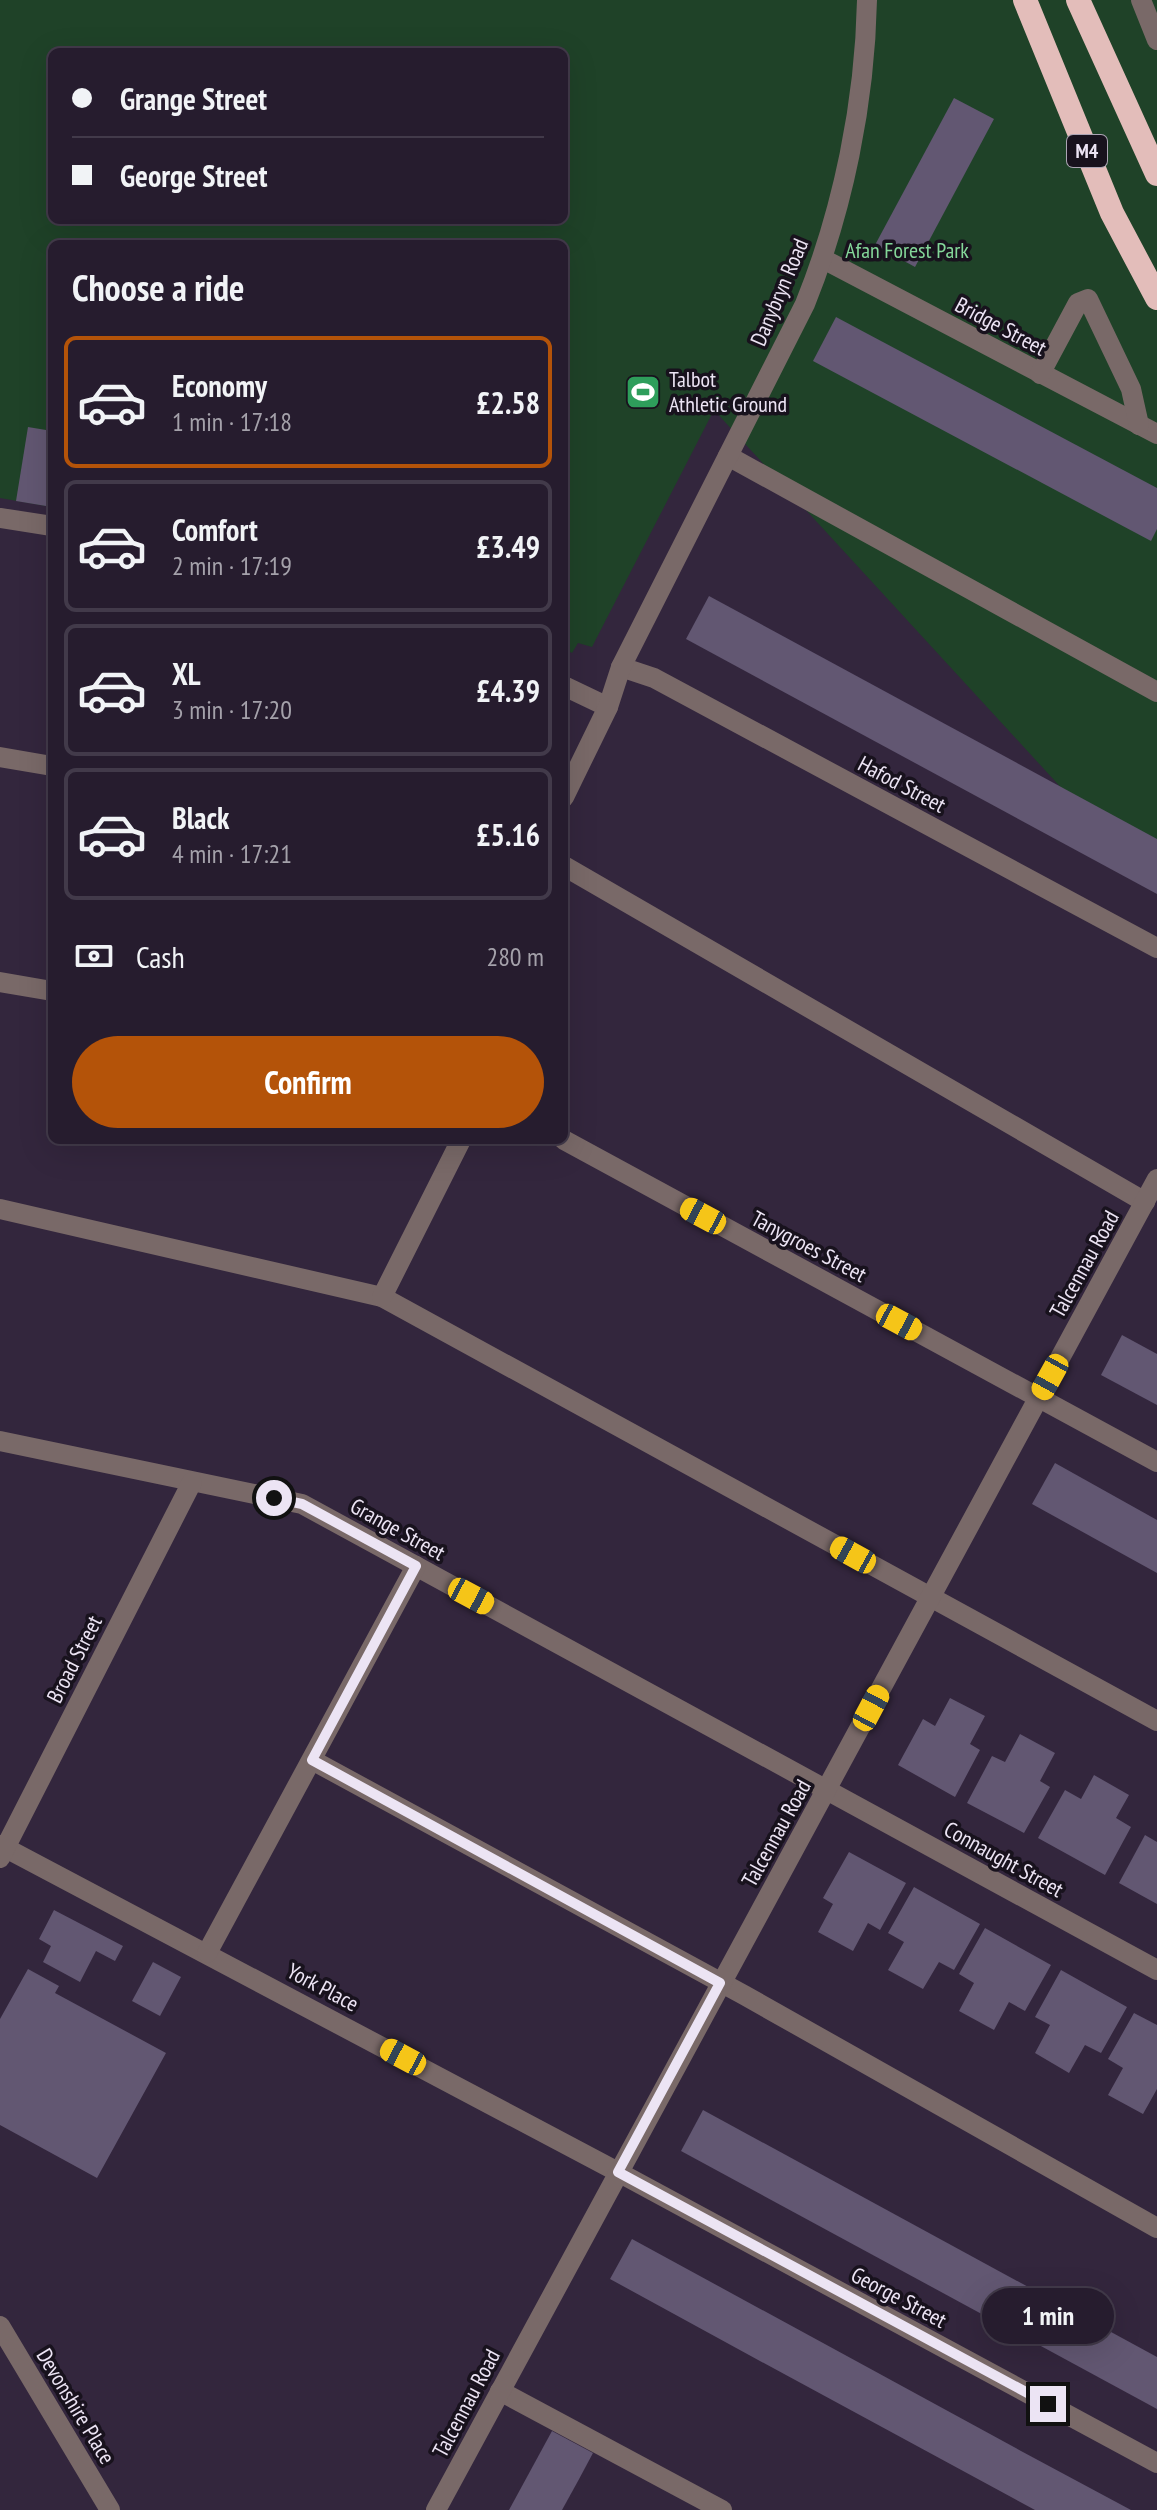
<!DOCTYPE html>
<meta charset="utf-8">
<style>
:root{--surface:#261c2e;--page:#32293a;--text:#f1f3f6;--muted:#a4a1aa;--line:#423a4a;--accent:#b45309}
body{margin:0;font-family:"PT Sans Narrow",sans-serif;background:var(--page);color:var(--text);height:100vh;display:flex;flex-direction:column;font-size:30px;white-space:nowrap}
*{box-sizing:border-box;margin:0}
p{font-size:26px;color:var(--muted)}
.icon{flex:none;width:44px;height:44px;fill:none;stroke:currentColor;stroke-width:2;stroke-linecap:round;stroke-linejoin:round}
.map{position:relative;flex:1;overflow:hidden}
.panel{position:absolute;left:48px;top:240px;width:520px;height:904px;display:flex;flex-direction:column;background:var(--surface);border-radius:12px;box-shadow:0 8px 32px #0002,0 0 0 2px var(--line)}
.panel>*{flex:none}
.guide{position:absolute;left:48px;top:48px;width:520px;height:176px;border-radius:12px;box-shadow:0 8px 32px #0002,0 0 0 2px var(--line);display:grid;align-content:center;height:176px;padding:0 24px;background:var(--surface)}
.end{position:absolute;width:36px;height:36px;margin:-18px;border:10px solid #ece4f4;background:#111;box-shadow:0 0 0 4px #111}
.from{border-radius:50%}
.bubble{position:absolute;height:56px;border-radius:28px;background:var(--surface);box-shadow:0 8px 32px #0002,0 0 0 2px var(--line);font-size:26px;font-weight:700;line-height:56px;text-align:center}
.car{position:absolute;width:24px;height:48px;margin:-24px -12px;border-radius:10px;box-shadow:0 0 6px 2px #0007;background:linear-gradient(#f5c518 24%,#345 0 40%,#f5c518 0 76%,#345 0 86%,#f5c518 0)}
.guide b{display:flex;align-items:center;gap:28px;height:76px;font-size:30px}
.guide b+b{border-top:2px solid var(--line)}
.guide i{width:20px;height:20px;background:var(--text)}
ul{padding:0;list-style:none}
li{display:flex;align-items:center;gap:24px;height:132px;margin:0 16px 12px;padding:0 8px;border:4px solid var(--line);border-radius:12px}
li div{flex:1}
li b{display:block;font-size:30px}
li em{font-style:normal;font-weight:700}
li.on{border-color:var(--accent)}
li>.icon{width:72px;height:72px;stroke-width:1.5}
h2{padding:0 24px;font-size:36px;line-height:96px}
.pay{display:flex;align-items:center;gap:20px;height:88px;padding:0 24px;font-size:30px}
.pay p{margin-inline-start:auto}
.button{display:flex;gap:16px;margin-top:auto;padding:16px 24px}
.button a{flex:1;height:92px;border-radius:48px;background:var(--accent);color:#fff;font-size:32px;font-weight:700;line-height:92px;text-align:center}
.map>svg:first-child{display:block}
.green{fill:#1f4228;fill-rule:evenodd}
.building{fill:#625772}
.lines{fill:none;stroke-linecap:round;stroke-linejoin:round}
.minor{stroke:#796968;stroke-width:20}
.highway{stroke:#e3bdba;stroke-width:24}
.route{stroke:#ece4f4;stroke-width:10}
.labels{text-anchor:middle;stroke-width:7;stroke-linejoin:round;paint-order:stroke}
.shield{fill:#18121d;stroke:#aca5b4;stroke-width:2}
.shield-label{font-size:20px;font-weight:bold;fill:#ece4f4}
.park-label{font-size:22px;fill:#84d799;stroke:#18121d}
.street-label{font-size:22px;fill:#ece4f4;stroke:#18121d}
.poi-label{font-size:22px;fill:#ece4f4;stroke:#18121d;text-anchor:start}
</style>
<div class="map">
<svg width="1157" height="2510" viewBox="0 0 1157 2510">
<rect width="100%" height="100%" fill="#33263d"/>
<path class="green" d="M0,0H1157V892L714,410L592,647L578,643L572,653L564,648V244H52V507L0,498ZM52,52H564V220H52Z"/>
<g class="building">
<polygon points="954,98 994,119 915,267 875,245"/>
<polygon points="836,317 1157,488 1157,529 1151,541 813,361"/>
<polygon points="28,427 52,431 52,507 16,501"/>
<polygon points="709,596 1157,839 1157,894 686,639"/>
<polygon points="1122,1335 1157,1354 1157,1405 1101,1375"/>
<polygon points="1055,1463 1157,1520 1157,1573 1032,1504"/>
<polygon points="950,1698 985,1716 970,1744 980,1750 955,1797 898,1765 923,1719 935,1726"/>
<polygon points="1020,1734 1055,1753 1040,1781 1050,1787 1024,1833 967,1803 992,1756 1005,1762"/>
<polygon points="1094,1775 1129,1795 1116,1818 1131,1827 1105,1875 1038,1838 1065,1790 1081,1799"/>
<polygon points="1145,1835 1157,1842 1157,1904 1119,1883"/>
<polygon points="849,1852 906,1883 880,1930 868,1923 853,1951 818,1932 833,1904 823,1898"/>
<polygon points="914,1887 980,1924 954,1970 939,1962 923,1989 888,1970 904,1942 888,1933"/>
<polygon points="54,1910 123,1946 115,1961 96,1951 80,1982 43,1962 51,1946 39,1939"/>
<polygon points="985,1928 1051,1965 1025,2011 1009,2002 994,2030 959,2011 974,1983 959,1974"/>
<polygon points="153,1962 181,1977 160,2016 132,2001"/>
<polygon points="28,1969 59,1986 55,1993 166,2053 97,2178 0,2125 0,2019"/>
<polygon points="1061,1970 1127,2007 1101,2053 1085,2045 1069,2073 1035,2053 1050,2025 1035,2017"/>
<polygon points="1134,2013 1157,2025 1157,2089 1143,2114 1108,2095 1123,2068 1108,2059"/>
<polygon points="703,2110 1157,2357 1157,2409 681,2151"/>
<polygon points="632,2239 1021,2451 1131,2510 1035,2510 749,2355 610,2279"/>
<polygon points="552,2431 593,2453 578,2481 562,2510 509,2510"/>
</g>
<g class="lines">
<g class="minor">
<polyline points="1141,0 1157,40"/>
<polyline points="823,259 1157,434"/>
<polyline points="1040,374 1078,303 1088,299 1131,389 1139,425"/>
<polyline points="728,456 1157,692"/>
<polyline points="0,518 52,526"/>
<polyline points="621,667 654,678 1157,948"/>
<polyline points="564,686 608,707"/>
<polyline points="0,757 52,766"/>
<path d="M564,797L608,707L621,667L805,304C843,210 865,102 867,0"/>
<polyline points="564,866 1145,1202"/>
<polyline points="0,982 52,991"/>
<polyline points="564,1140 1157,1462"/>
<polyline points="0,1209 382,1297 1157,1721"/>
<polyline points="382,1297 461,1140"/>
<polyline points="0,1441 302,1504 1157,1970"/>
<polyline points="312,1760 744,1995 1157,2228"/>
<polyline points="0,1845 618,2172 1157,2463"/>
<polyline points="0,1858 192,1482"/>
<polyline points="207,1953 416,1566"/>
<polyline points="0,2326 110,2510"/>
<polyline points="500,2391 722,2510"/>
<polyline points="436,2510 1157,1179"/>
</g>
<g class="highway">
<polyline points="1025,0 1112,213 1157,298"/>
<polyline points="1078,0 1157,174"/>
</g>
</g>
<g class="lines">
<polyline class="route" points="274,1498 302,1504 416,1566 312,1760 720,1983 618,2172 1048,2404"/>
</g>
<defs>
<g id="stadium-square" transform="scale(1.8)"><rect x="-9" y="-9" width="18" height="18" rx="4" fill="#2e9e5b" stroke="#18121d"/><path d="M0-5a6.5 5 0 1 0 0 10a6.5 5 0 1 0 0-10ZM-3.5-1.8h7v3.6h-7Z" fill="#fff"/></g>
</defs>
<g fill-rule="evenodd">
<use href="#stadium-square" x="643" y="392"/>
</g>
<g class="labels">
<rect class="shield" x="1067" y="135" width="40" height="32" rx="6"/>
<g class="shield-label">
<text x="1087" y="158">M4</text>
</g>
<g class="park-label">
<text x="907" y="258">Afan Forest Park</text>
</g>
<g class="street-label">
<text transform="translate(779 292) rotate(-67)" y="8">Danybryn Road</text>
<text transform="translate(1001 326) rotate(28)" y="8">Bridge Street</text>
<text transform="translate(902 784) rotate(28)" y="8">Hafod Street</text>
<text transform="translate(809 1246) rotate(28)" y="8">Tanygroes Street</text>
<text transform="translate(1084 1264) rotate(-61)" y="8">Talcennau Road</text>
<text transform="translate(398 1529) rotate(29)" y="8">Grange Street</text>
<text transform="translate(74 1659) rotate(-63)" y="8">Broad Street</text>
<text transform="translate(776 1833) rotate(-61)" y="8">Talcennau Road</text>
<text transform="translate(1004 1859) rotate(29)" y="8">Connaught Street</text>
<text transform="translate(323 1987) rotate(28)" y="8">York Place</text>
<text transform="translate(899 2297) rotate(28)" y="8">George Street</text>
<text transform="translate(466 2403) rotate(-62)" y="8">Talcennau Road</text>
<text transform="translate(76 2406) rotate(59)" y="8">Devonshire Place</text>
</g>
<g class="poi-label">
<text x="669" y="387">Talbot<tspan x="669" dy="25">Athletic Ground</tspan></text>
</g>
</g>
</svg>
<i class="end from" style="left:274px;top:1498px"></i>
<i class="end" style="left:1048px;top:2404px"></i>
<div class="bubble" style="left:982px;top:2288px;width:132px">1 min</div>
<i class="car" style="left:703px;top:1216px;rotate:298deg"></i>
<i class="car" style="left:899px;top:1322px;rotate:118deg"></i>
<i class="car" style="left:1050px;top:1377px;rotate:209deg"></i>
<i class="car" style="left:853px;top:1555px;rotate:299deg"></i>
<i class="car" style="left:471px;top:1596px;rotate:118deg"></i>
<i class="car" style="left:871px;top:1708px;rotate:28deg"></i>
<i class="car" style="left:403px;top:2057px;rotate:298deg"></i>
<div class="guide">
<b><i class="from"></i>Grange Street</b>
<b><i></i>George Street</b>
</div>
<section class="panel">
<h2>Choose a ride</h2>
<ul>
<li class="on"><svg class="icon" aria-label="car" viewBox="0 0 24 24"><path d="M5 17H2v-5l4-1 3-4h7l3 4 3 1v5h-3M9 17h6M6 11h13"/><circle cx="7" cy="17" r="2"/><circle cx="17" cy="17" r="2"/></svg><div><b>Economy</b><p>1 min · 17:18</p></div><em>£2.58</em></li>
<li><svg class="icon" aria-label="car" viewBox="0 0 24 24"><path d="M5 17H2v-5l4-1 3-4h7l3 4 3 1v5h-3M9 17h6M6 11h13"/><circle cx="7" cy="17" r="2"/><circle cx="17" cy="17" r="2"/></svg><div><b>Comfort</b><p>2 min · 17:19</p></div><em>£3.49</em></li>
<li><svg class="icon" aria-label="car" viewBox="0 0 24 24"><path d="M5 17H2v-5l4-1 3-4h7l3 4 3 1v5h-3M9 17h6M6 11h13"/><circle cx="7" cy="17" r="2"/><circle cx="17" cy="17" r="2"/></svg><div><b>XL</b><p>3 min · 17:20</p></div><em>£4.39</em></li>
<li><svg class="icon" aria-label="car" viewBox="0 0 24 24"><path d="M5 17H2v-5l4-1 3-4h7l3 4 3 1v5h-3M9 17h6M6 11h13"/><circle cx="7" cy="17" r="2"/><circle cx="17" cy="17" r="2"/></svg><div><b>Black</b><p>4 min · 17:21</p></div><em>£5.16</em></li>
</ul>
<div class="pay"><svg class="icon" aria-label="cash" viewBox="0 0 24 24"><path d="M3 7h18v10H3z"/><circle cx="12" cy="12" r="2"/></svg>Cash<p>280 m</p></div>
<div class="button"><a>Confirm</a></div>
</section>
</div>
